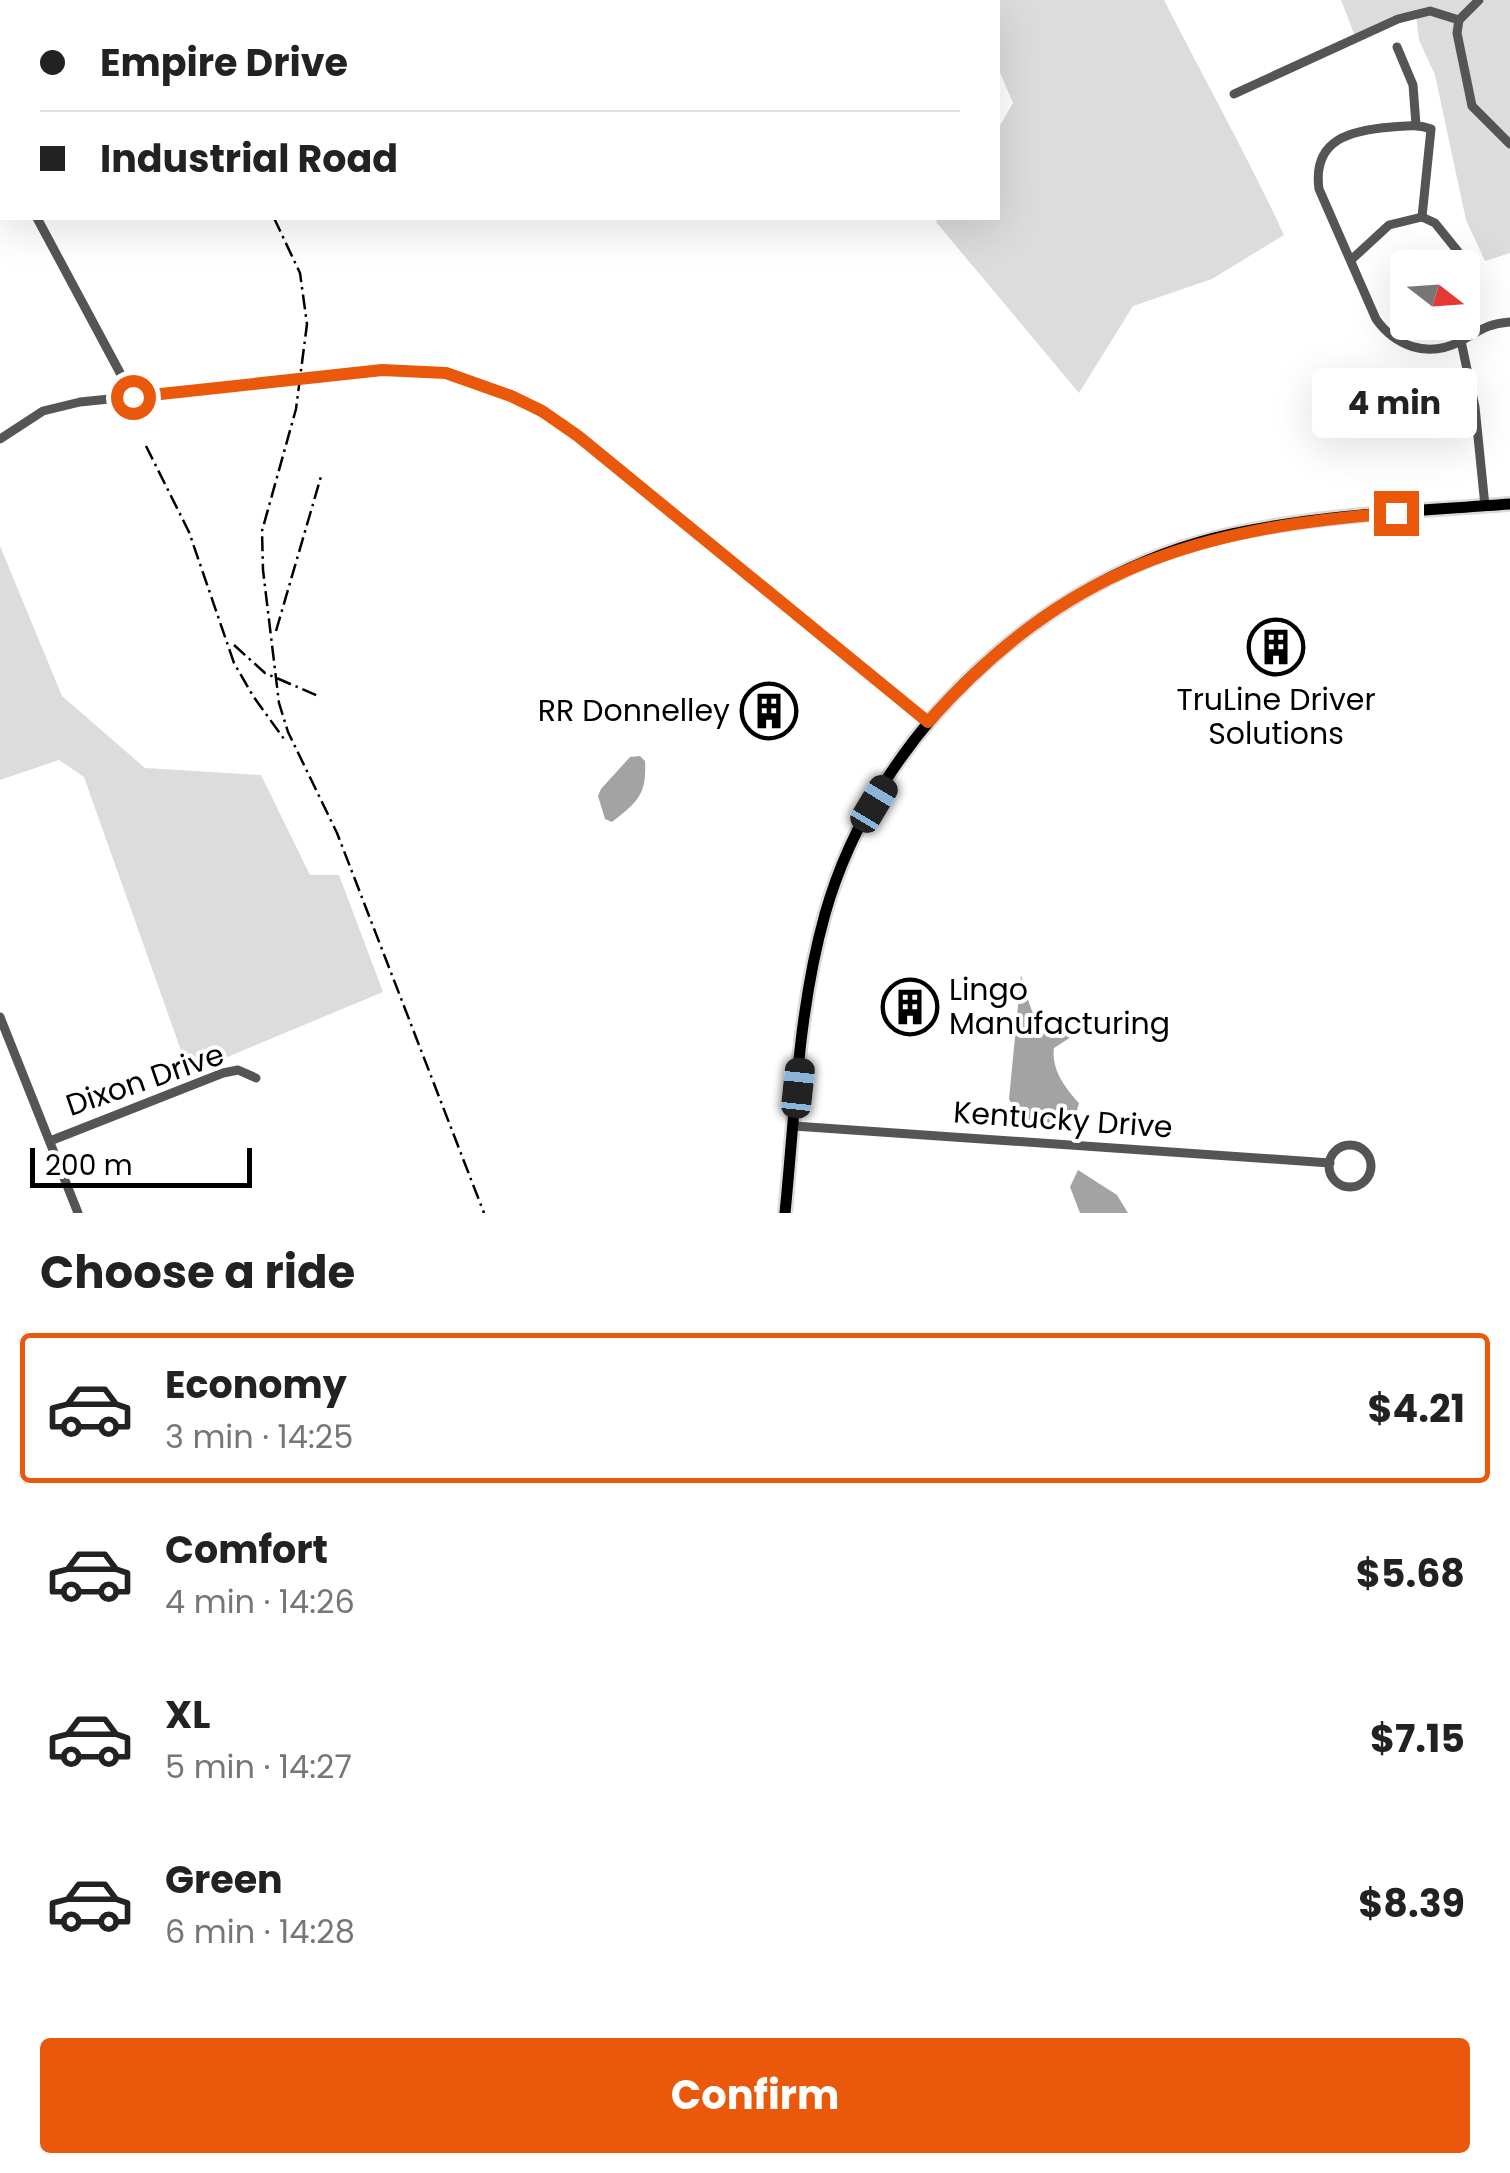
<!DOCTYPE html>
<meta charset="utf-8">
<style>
:root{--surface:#fff;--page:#f2f2f2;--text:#222;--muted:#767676;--line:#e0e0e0;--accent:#ea580c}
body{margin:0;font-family:Poppins,sans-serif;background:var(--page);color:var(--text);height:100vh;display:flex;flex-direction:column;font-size:38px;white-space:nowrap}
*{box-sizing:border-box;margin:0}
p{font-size:32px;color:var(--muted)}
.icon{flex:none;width:55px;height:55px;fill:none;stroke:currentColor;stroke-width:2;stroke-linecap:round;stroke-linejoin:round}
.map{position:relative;height:1213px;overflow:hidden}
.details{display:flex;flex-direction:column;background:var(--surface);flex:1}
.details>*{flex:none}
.guide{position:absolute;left:0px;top:0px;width:1000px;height:220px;box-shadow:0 10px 40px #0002;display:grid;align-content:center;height:220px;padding:0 40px;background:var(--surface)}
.needle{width:65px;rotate:107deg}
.controls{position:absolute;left:1390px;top:250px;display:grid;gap:20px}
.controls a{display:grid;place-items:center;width:90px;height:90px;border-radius:10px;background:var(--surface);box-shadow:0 10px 40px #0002;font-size:50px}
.scale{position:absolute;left:30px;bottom:25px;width:222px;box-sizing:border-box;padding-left:10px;border:5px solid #000;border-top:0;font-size:28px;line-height:35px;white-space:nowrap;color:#000;-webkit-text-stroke:8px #fff;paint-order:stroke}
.end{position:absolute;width:45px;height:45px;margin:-22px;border:12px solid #ea580c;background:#fff;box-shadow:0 0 0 5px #fff}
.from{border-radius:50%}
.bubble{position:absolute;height:70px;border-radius:10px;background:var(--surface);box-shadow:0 10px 40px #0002;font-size:32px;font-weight:700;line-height:70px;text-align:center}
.car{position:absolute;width:30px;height:60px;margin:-30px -15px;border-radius:12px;box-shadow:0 0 8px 2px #0007;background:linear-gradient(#222 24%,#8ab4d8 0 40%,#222 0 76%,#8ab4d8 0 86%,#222 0)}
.guide b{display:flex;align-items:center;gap:35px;height:95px;font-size:38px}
.guide b+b{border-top:2px solid var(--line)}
.guide i{width:25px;height:25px;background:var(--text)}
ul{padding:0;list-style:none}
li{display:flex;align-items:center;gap:30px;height:150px;margin:0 20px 15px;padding:0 20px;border:5px solid transparent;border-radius:10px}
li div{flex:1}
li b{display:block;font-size:38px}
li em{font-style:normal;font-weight:700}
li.on{border-color:var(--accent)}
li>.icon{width:90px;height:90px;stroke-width:1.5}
h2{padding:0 40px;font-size:45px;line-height:120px}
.cta{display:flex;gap:20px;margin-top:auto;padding:20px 40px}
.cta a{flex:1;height:115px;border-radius:10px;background:var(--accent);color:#fff;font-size:40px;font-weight:700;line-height:115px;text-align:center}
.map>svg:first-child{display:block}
.green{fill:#dcdcdc}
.water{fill:#a3a3a3}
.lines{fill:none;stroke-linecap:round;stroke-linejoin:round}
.major-casing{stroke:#dbdbdb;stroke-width:16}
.minor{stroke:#555;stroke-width:9}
.major{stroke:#000;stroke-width:11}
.rail{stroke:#000;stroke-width:2.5;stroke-dasharray:15 5 2.5 5;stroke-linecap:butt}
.route{stroke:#ea580c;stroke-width:12}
.labels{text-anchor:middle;stroke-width:8;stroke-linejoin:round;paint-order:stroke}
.poi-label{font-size:30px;fill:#000;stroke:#fff}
.street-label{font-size:30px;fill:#000;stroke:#fff}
</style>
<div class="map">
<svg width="1510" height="1213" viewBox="0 0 1510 1213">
<rect width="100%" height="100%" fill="#fff"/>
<g class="green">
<path d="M968,0H1164C1204,79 1247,155 1284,235L1212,279L1133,306L1079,393L936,222L939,218H998V129L1013,103L998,68V2Z"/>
<polygon points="1341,0 1510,0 1510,253 1485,261 1466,220 1435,75 1419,40 1416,14 1356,39"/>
<polygon points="0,546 62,696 145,768 261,775 310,875 339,875 383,992 189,1073 84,777 59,760 0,780"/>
</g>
<g class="water">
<path d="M640,756L645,761C647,795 637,802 612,822L605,819L598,796L601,789L630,757Z"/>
<path d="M1021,975C1033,1014 1029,1024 1071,1037L1054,1048C1051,1069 1065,1088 1079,1103L1075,1117C1048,1130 1023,1125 1009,1099Z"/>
<polygon points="1078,1170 1117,1195 1128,1213 1080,1213 1070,1187"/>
</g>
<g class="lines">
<g class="major-casing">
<path id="major" d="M785,1213C795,1113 798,1010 825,914C877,730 1046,574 1232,534C1323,514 1417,511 1510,504"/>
</g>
<g class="minor">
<polyline points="1459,20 1457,33 1472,106 1510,144"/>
<polyline points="1397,47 1413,85 1416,125"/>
<polyline points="1234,94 1398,19 1430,11 1459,20 1479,0"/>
<polyline points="0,149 2,154"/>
<path d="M1422,217L1431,129C1418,124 1406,126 1392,127C1353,130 1312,138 1319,189L1376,319C1395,346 1427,358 1459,342C1480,331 1485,324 1510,322"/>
<polyline points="1422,217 1435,223 1464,259"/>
<polyline points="37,218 133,397"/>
<polyline points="1351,260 1389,225 1422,217"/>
<polyline points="1461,341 1475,407 1485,506"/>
<polyline points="0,439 43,411 80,402 382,371 420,371 447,373 511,396 563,424 928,722"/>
<polyline points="0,1017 78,1213"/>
<polyline points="794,1126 1330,1163"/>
<polyline points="50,1141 223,1073 238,1070 256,1078"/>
<circle cx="1350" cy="1166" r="21"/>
</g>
<use href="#major" class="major"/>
<g class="rail">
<polyline points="154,0 156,2"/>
<polyline points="274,218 300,273 307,324 296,409 262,531 263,570 279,703 288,732 337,833 484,1213"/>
<polyline points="146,446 189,532 234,663 253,696 284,739"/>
<polyline points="276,631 322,473"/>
<polyline points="234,645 265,673 318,696"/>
</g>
</g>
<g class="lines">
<path class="route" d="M133,397L382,370L446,373L511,396L542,411L578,436L928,722C1065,568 1196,528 1396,513"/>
</g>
<defs>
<g id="building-ring" transform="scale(2.875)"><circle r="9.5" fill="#fff" stroke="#000" stroke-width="1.5"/><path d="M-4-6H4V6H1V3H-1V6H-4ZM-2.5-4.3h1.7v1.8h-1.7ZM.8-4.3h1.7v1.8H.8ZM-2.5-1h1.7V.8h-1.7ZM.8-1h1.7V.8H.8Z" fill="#000"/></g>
</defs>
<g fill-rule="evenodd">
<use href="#building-ring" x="1276" y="647"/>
<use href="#building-ring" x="769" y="711"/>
<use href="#building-ring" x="910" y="1007"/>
</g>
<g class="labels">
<g class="poi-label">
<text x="1276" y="710">TruLine Driver<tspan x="1276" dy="34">Solutions</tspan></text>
<text x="730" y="721" text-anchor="end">RR Donnelley</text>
<text x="949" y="1000" text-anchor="start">Lingo<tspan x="949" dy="34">Manufacturing</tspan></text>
</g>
<g class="street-label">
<text transform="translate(145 1080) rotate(-19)" y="10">Dixon Drive</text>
<text transform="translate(1063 1120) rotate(4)" y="10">Kentucky Drive</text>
</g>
</g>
</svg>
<div class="controls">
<a><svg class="needle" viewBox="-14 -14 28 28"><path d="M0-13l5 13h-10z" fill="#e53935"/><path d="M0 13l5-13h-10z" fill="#767676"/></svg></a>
</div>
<div class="scale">200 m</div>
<i class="end from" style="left:133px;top:397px"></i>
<i class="end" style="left:1396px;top:513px"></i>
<div class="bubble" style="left:1312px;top:368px;width:165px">4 min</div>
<i class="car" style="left:874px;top:804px;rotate:31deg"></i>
<i class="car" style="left:798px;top:1088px;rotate:6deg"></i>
<div class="guide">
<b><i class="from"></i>Empire Drive</b>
<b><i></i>Industrial Road</b>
</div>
</div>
<section class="details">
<h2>Choose a ride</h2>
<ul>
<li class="on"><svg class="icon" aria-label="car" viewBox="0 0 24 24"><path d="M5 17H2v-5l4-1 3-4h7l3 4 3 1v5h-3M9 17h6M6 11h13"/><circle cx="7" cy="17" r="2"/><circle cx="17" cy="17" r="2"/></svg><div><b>Economy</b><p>3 min · 14:25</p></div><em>$4.21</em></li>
<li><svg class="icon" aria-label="car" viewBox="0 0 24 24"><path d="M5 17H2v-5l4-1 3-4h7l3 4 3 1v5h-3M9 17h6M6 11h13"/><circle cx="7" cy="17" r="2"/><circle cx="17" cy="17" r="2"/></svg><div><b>Comfort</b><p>4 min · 14:26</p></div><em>$5.68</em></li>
<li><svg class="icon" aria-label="car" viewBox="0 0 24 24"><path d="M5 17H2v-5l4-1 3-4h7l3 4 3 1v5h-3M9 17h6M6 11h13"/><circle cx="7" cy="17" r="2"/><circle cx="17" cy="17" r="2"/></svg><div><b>XL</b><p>5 min · 14:27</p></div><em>$7.15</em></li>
<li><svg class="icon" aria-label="car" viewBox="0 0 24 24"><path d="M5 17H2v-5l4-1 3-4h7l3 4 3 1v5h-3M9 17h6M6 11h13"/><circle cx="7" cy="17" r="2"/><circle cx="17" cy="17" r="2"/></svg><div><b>Green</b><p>6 min · 14:28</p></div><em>$8.39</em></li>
</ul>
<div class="cta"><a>Confirm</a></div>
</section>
